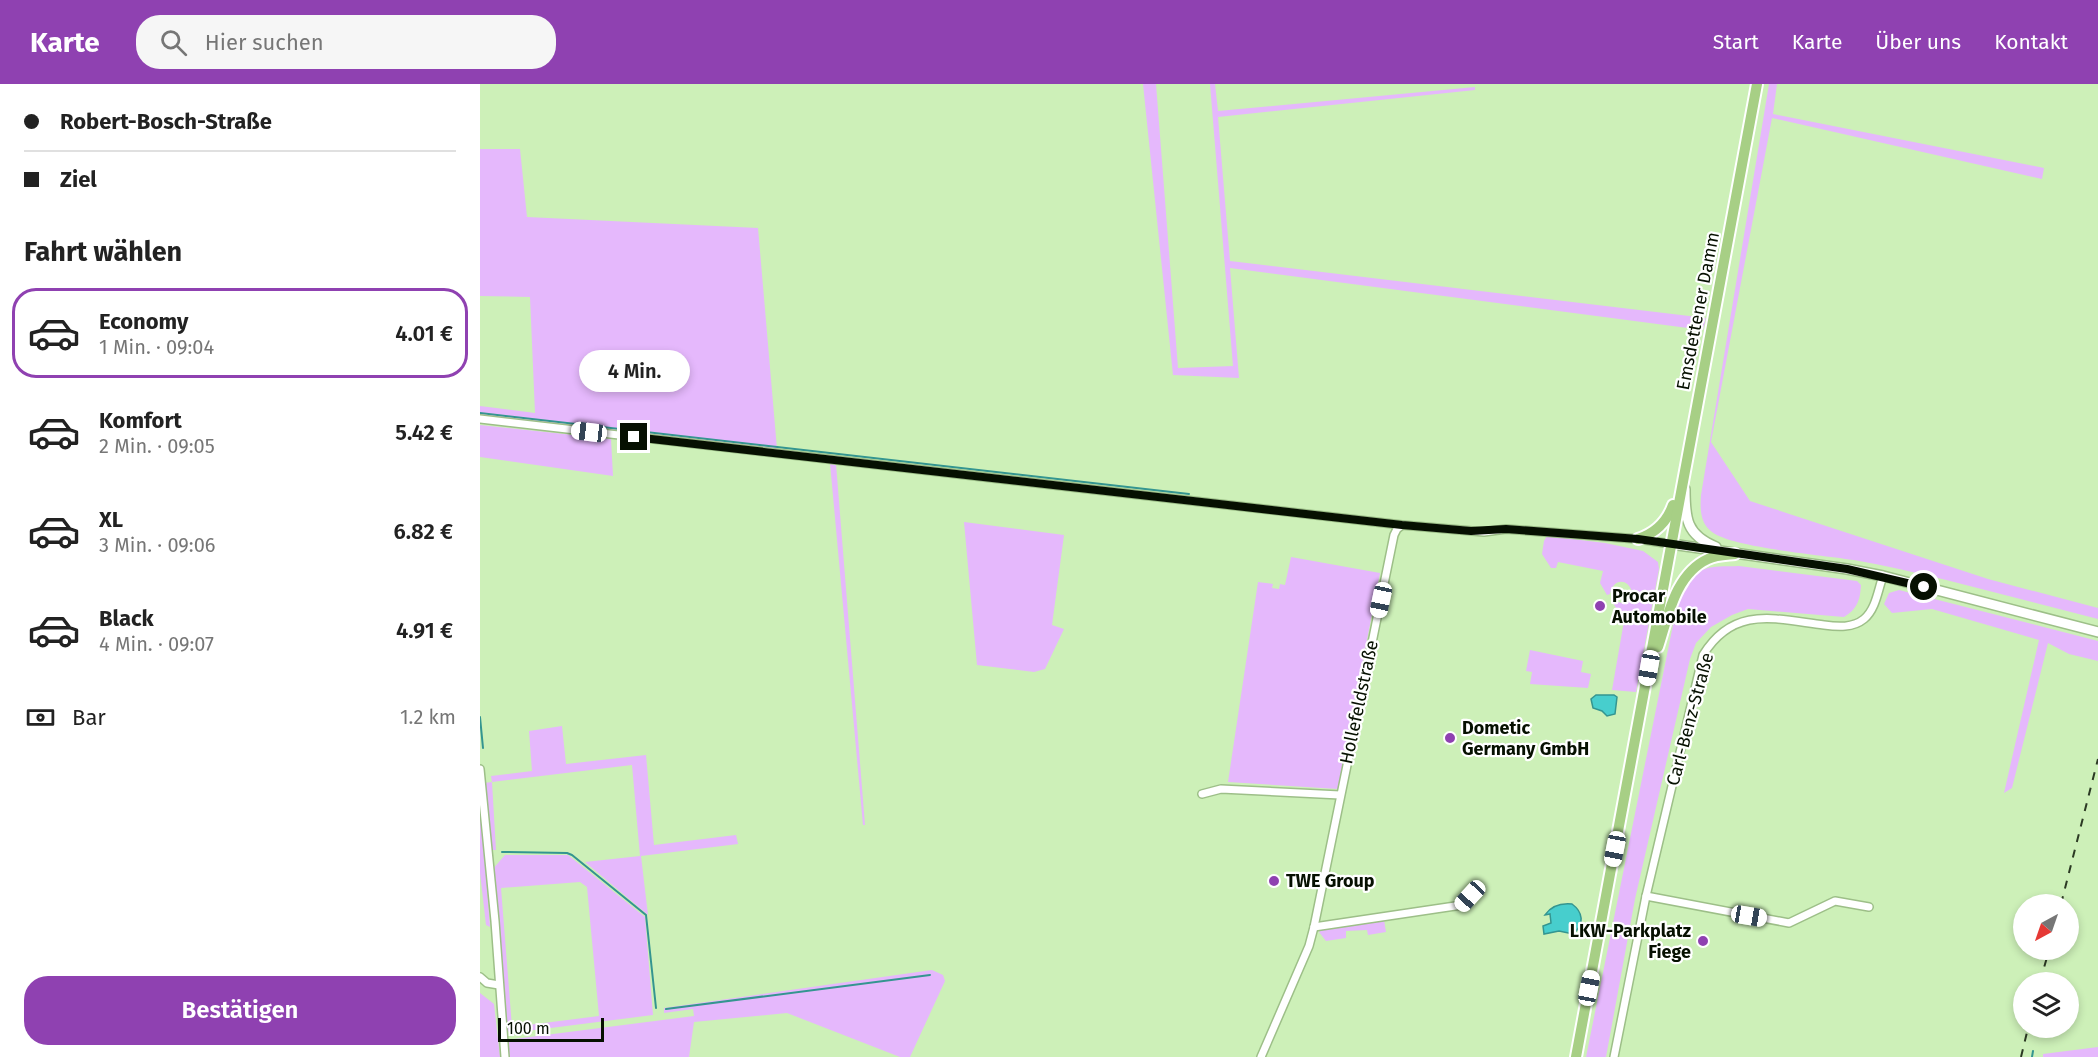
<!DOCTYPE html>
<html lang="de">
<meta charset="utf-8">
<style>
:root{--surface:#fff;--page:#f6f6f6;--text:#222;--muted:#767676;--line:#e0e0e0;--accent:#8f41b1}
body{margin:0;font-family:"Fira Sans",sans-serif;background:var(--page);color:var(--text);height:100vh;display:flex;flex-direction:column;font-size:22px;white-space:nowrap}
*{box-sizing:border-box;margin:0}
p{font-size:20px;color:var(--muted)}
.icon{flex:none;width:33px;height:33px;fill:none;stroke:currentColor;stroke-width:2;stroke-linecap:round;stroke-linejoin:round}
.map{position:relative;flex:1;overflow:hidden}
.details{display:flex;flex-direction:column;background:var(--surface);width:480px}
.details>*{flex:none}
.guide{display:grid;align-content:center;height:132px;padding:0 24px;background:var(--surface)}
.needle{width:39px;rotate:220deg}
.fabs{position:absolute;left:1533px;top:810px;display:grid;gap:12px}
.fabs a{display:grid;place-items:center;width:66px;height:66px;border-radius:50%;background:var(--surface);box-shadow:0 3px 9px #0003;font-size:30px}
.scale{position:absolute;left:18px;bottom:15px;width:106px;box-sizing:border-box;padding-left:6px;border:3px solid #061001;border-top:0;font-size:16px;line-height:21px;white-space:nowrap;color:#061001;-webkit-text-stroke:4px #fff;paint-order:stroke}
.end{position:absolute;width:27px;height:27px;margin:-14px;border:8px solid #061001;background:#fff;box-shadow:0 0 0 3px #fff}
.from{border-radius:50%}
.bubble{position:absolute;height:42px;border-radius:21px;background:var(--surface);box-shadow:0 3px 9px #0003;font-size:20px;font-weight:600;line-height:42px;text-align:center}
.car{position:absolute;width:18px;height:36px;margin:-18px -9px;border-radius:8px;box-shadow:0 0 4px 2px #0007;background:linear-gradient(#fff 24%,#345 0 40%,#fff 0 76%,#345 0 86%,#fff 0)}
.guide b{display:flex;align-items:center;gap:21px;height:57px;font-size:22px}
.guide b+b{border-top:2px solid var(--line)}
.guide i{width:15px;height:15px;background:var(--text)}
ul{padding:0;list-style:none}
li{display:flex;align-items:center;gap:18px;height:90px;margin:0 12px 9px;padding:0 12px;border:3px solid transparent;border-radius:24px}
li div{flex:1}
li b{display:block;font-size:22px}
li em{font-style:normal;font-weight:600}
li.active{border-color:var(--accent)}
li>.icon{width:54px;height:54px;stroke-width:1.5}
h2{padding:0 24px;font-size:27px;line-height:72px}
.pay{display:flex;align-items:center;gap:15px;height:66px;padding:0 24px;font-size:22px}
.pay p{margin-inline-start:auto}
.primary-button{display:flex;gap:12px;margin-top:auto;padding:12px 24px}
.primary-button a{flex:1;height:69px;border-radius:24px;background:var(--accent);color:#fff;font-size:24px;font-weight:600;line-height:69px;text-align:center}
header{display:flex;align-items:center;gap:36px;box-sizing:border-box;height:84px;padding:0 30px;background:var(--accent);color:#fff}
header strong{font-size:28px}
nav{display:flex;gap:33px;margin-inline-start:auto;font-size:21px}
.search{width:420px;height:54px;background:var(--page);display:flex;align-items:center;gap:15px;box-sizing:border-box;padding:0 21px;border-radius:24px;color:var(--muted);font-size:22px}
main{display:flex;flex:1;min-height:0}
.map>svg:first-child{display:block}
.green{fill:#e5b8fc;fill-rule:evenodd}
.water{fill:#47cecd;stroke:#349590;stroke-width:1.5}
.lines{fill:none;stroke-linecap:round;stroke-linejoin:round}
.stream{stroke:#349590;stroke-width:2}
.street-casing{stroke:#9dbf88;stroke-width:10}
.secondary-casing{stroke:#9dbf88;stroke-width:12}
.primary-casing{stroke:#fff;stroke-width:14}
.street{stroke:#fff;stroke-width:7}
.secondary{stroke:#fff;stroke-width:9}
.primary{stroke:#a7cf85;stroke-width:10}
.rail{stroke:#2c3a24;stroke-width:2;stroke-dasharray:8 8;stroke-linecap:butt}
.route{stroke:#061001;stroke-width:8}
.poi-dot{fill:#8f41b1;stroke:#fff;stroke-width:2}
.labels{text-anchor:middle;stroke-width:4.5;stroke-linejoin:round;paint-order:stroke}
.street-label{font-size:18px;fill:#061001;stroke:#fff}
.poi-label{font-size:18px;font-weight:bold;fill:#061001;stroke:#fff;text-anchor:start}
</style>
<header>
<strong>Karte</strong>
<div class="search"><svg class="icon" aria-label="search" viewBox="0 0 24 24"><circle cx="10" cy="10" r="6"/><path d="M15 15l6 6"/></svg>Hier suchen</div>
<nav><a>Start</a><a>Karte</a><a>Über uns</a><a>Kontakt</a></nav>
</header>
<main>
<section class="details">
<div class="guide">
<b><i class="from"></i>Robert-Bosch-Straße</b>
<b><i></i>Ziel</b>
</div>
<h2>Fahrt wählen</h2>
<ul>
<li class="active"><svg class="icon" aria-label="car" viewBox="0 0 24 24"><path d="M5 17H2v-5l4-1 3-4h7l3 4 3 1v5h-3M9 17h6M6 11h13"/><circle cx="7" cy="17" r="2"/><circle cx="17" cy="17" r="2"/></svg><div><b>Economy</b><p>1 Min. · 09:04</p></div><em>4.01 €</em></li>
<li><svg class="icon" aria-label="car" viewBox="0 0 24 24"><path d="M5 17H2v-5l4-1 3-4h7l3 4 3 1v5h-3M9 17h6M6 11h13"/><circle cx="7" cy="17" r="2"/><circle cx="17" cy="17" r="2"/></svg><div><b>Komfort</b><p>2 Min. · 09:05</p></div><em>5.42 €</em></li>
<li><svg class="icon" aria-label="car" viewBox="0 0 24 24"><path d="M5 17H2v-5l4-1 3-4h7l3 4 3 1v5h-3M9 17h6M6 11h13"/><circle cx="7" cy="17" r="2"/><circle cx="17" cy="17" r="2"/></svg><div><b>XL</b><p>3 Min. · 09:06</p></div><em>6.82 €</em></li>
<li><svg class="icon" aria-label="car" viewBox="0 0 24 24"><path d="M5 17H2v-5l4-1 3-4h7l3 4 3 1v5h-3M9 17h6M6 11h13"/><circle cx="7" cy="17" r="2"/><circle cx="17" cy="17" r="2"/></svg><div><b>Black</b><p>4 Min. · 09:07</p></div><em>4.91 €</em></li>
</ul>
<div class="pay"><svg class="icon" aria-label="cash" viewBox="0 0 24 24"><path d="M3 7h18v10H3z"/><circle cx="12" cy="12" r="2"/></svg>Bar<p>1.2 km</p></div>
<div class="primary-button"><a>Bestätigen</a></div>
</section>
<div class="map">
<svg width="1618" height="973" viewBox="0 0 1618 973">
<rect width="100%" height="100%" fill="#cdf0b8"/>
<g class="green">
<polygon points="663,0 676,0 698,284 753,282 730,0 735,0 738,27 995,3 995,6 738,33 750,177 1226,234 1223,246 750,184 759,294 693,291"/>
<path d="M1289,0H1297L1293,30L1564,84L1562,95L1292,34L1231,358L1270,417L1508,495L1618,524V535C1537,515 1456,491 1374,476C1344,471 1253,464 1232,448C1220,439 1220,425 1221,411Z"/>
<polygon points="0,65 40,65 47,133 278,144 297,365 0,332 0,322 55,329 50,213 0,212"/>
<polygon points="0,341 131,355 133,392 0,373"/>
<polygon points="350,379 356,380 385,741 383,741"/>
<polygon points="484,438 584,451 572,541 584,545 565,585 554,588 497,581"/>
<path d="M1067,452L1125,459L1163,467L1178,478L1179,485L1156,608L1132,606L1144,537L1133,519L1134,517L1142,519L1150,515L1152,508C1148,493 1132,495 1130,510L1127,511L1120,499L1123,487L1078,478L1076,484H1071L1062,470L1064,457Z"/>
<polygon points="811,473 900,489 858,705 748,698 778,498 793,500 792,504 799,505 800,500 805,501"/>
<path d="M1259,482L1377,497L1381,501C1380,517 1377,525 1364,533L1268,525L1252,531L1231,543L1216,559L1210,575L1155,815L1126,973H1106L1200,506C1221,480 1228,483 1259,482Z"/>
<polygon points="1419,506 1618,557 1618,577 1589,570 1568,559 1532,704 1524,709 1559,556 1452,525 1412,529 1404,520 1409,509"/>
<polygon points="1050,566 1103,577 1101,588 1111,590 1108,604 1050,600 1052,588 1046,587"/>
<polygon points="82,642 86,680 166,671 174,761 256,751 258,760 161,772 168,831 105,778 160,772 152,681 12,698 16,766 11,766 4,699 12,698 11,692 52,687 49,647"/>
<polygon points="0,716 10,843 6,841 0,789"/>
<path d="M25,771H88L165,833L173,931L31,949L26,946L12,786ZM100,798L107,803L119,932L32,943L21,804Z"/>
<polygon points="904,836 906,848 888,851 887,846 866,847 866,854 846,857 839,848 845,844"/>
<polygon points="452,886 463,891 465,897 430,973 420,973 307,929 214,938 209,973 28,973 27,956 214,932 213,925 184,929 184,924"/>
<polygon points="0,909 14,920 20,973 0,973"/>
<polygon points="1618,963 1618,973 1563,973 1563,970"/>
</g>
<g class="water">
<polygon points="1116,611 1134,611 1137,613 1135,630 1127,632 1122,627 1113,624 1111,615"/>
<path d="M1092,820C1103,828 1105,840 1093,850L1079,847L1064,850L1063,842L1071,839L1070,830L1065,831C1071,822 1081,819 1092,820Z"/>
</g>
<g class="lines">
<g class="stream">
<polyline points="0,329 709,410"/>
<polyline points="0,633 3,664"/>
<polyline points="22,768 87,769 92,771 166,831 176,924"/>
<polyline points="186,925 450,891"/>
<polyline points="1552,973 1553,967"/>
</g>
<g class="street-casing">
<g id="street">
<polyline points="0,335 922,441 1004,448 1026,445 1158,455 1191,460"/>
<polyline points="0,685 15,837 25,973"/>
<polyline points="722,710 741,705 860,711"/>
<polyline points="1166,812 1309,839 1355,817 1389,823"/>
<polyline points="834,843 982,821 990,812"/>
<polyline points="0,893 7,899 19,901"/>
<polyline points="781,973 829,862 834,843 914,451 917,445 922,441"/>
<path d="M1134,973L1166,812L1223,571C1254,521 1295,535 1344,541C1358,543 1373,544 1384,535C1396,525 1398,506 1403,492"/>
</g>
</g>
<g class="secondary-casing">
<g id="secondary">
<path d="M1205,405C1205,434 1206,451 1236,463"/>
<polyline points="1191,460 1367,485 1403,492 1618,548"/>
</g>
</g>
<g class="primary-casing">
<g id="primary">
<path d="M1158,455C1176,449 1187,438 1193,421"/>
<path d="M1178,563C1188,533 1195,490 1228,475C1236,471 1246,471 1255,470"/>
<polyline points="1096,973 1277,0"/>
</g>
</g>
<use href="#street" class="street"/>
<use href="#secondary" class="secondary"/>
<use href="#primary" class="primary"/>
<g class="rail">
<polyline points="1581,820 1618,675"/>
<polyline points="1560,898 1569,866"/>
<polyline points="1541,973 1548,944"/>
</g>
</g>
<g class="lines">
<polyline class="route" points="154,353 922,441 991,447 1026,445 1158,455 1367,485 1444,503"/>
</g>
<g class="poi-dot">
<circle cx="1120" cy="522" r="6"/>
<circle cx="970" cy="654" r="6"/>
<circle cx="794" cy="797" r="6"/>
<circle cx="1223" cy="857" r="6"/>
</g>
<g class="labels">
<g class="street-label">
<text transform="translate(1218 227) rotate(-79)" y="6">Emsdettener Damm</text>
<text transform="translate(879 618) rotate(-78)" y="6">Hollefeldstraße</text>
<text transform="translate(1210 635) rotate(-75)" y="6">Carl-Benz-Straße</text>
</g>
<g class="poi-label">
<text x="1132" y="518">Procar<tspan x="1132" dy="21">Automobile</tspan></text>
<text x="982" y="650">Dometic<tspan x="982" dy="21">Germany GmbH</tspan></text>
<text x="806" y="803">TWE Group</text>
<text x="1211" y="853" text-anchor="end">LKW-Parkplatz<tspan x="1211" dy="21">Fiege</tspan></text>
</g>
</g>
</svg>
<div class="fabs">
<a><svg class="needle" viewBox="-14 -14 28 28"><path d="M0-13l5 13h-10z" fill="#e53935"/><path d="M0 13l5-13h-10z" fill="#767676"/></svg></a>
<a><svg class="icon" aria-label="layers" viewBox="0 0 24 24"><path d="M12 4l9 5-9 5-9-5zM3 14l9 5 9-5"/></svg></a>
</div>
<div class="scale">100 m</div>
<i class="end from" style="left:1444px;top:503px"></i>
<i class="end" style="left:154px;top:353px"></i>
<div class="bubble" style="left:99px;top:266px;width:111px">4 Min.</div>
<i class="car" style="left:109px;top:348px;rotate:277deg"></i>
<i class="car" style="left:901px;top:516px;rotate:192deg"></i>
<i class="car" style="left:1169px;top:584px;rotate:190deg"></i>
<i class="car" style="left:1135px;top:765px;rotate:191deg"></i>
<i class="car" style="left:990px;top:812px;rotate:223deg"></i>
<i class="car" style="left:1269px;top:832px;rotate:100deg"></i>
<i class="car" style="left:1109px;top:904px;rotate:11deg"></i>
</div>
</main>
